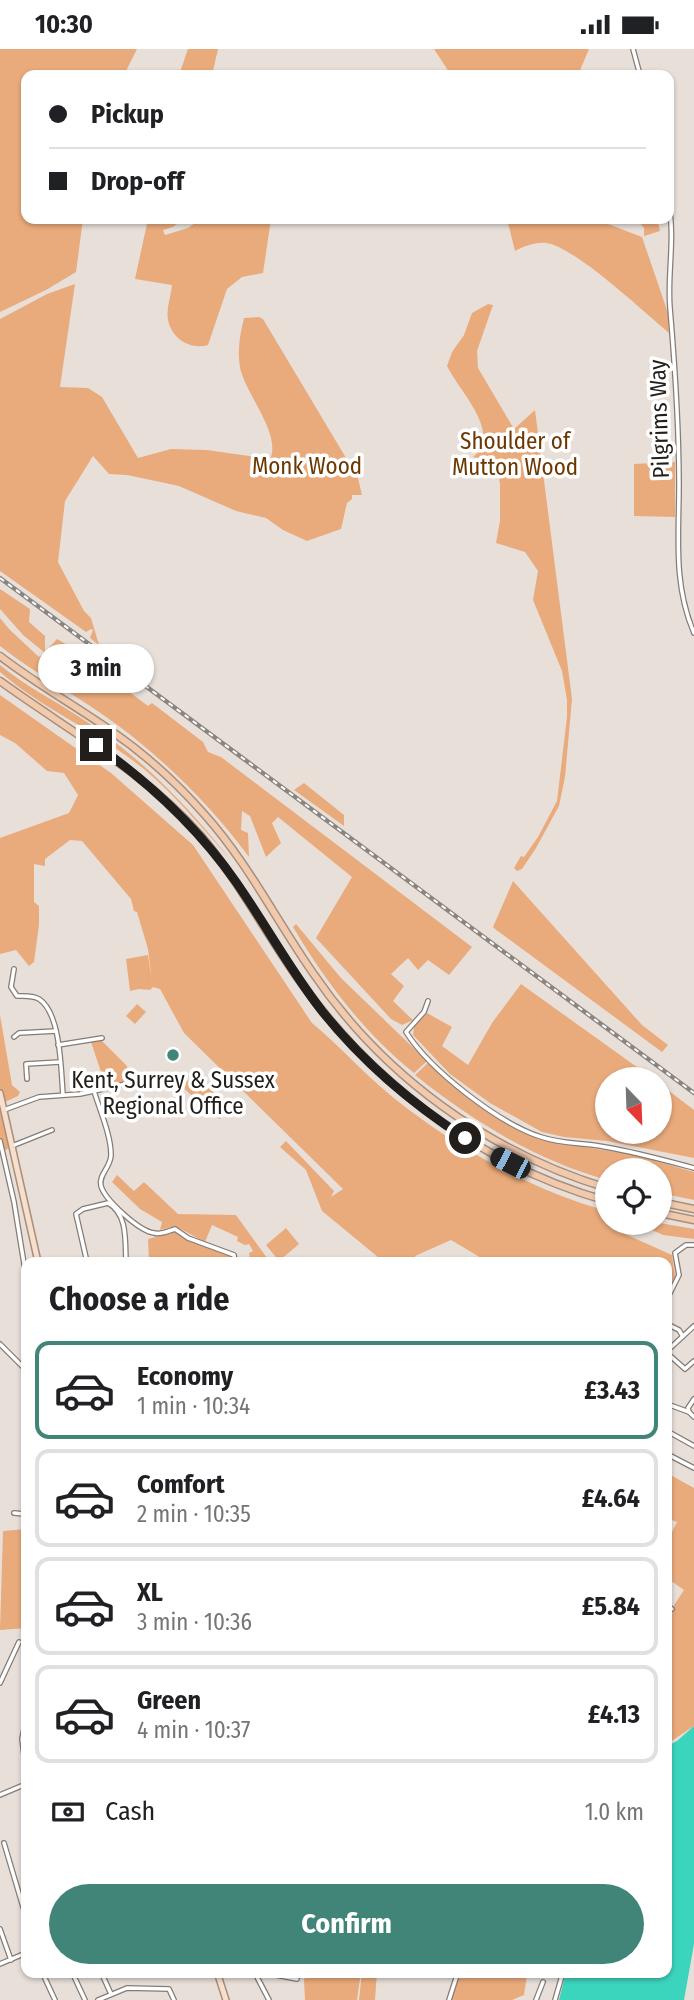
<!DOCTYPE html>
<meta charset="utf-8">
<style>
:root{--surface:#fff;--page:#f6f6f6;--text:#202124;--muted:#757577;--line:#e0e0e0;--accent:#418579}
body{margin:0;font-family:"Fira Sans Condensed",sans-serif;background:var(--page);color:var(--text);height:100vh;display:flex;flex-direction:column;font-size:26px;white-space:nowrap}
*{box-sizing:border-box;margin:0}
p{font-size:23px;color:var(--muted)}
.icon{flex:none;width:38px;height:38px;fill:none;stroke:currentColor;stroke-width:2;stroke-linecap:round;stroke-linejoin:round}
.map{position:relative;flex:1;overflow:hidden}
.sheet{position:absolute;left:21px;top:1208px;width:651px;height:721px;display:flex;flex-direction:column;background:var(--surface);border-radius:14px;box-shadow:0 2px 5px #0004}
.sheet>*{flex:none}
.top-card{position:absolute;left:21px;top:21px;width:653px;height:154px;border-radius:14px;box-shadow:0 2px 5px #0004;display:grid;align-content:center;height:154px;padding:0 28px;background:var(--surface)}
.needle{width:46px;rotate:157deg}
.buttons{position:absolute;left:595px;top:1018px;display:grid;gap:14px}
.buttons a{display:grid;place-items:center;width:77px;height:77px;border-radius:50%;background:var(--surface);box-shadow:0 2px 5px #0004;font-size:35px}
.end{position:absolute;width:32px;height:32px;margin:-16px;border:9px solid #211e1b;background:#fff;box-shadow:0 0 0 4px #fff}
.from{border-radius:50%}
.bubble{position:absolute;height:49px;border-radius:24px;background:var(--surface);box-shadow:0 2px 5px #0004;font-size:23px;font-weight:700;line-height:49px;text-align:center}
.car{position:absolute;width:21px;height:42px;margin:-21px -10px;border-radius:9px;box-shadow:0 0 5px 2px #0007;background:linear-gradient(#222 24%,#8ab4d8 0 40%,#222 0 76%,#8ab4d8 0 86%,#222 0)}
.top-card b{display:flex;align-items:center;gap:24px;height:66px;font-size:26px}
.top-card b+b{border-top:2px solid var(--line)}
.top-card i{width:18px;height:18px;background:var(--text)}
ul{padding:0;list-style:none}
li{display:flex;align-items:center;gap:21px;height:98px;margin:0 14px 10px;padding:0 14px;border:4px solid var(--line);border-radius:14px}
li div{flex:1}
li b{display:block;font-size:26px}
li em{font-style:normal;font-weight:700}
li.selected{border-color:var(--accent)}
li>.icon{width:63px;height:63px;stroke-width:1.5}
h2{padding:0 28px;font-size:32px;line-height:84px}
.pay{display:flex;align-items:center;gap:18px;height:77px;padding:0 28px;font-size:26px}
.pay p{margin-inline-start:auto}
.action{display:flex;gap:14px;margin-top:auto;padding:14px 28px}
.action a{flex:1;height:80px;border-radius:42px;background:var(--accent);color:#fff;font-size:28px;font-weight:700;line-height:80px;text-align:center}
.status{display:flex;justify-content:space-between;align-items:center;height:49px;padding:0 35px;background:var(--surface);direction:ltr}
.status svg{height:19px;fill:currentColor}
.map>svg:first-child{display:block}
.green{fill:#eaab7c}
.water{fill:#3bd4bd}
.lines{fill:none;stroke-linecap:round;stroke-linejoin:round}
.minor-casing{stroke:#847c76;stroke-width:6}
.major-casing{stroke:#a88e7b;stroke-width:8}
.highway-casing{stroke:#a88e7b;stroke-width:9}
.minor{stroke:#fff;stroke-width:3.5}
.major{stroke:#f7dfce;stroke-width:5}
.highway{stroke:#f1caae;stroke-width:6}
.rail-casing{stroke:#8b8580;stroke-width:4.5}
.rail{stroke:#fff;stroke-width:2;stroke-dasharray:5;stroke-linecap:butt}
.route{stroke:#211e1b;stroke-width:9}
.poi-dot{fill:#418579;stroke:#fff;stroke-width:2.5}
.labels{text-anchor:middle;stroke-width:7;stroke-linejoin:round;paint-order:stroke}
.street-label{font-size:23px;fill:#211e1b;stroke:#fff}
.park-label{font-size:23px;fill:#6c3702;stroke:#fff}
.poi-label{font-size:23px;fill:#211e1b;stroke:#fff}
</style>
<div class="status"><b>10:30</b><svg viewBox="0 0 49 12"><path d="M0 12V9h3v3zM5 12V6h3v6zM10 12V3h3v9zM15 12V0h3v12zM26 1h20v11H26zM47 4h2v5h-2z"/></svg></div>
<div class="map">
<svg width="694" height="1951" viewBox="0 0 694 1951">
<rect width="100%" height="100%" fill="#e8dfd9"/>
<g class="green">
<polygon points="0,0 137,0 124,26 26,26 26,170 83,170 76,223 46,241 0,263"/>
<polygon points="188,0 218,0 212,26 179,26"/>
<polygon points="434,0 589,0 578,26 451,26"/>
<path d="M148,170H183L173,178L163,181L165,186L188,179L201,170H271L263,224L242,228L227,240L208,296C190,301 172,290 168,271C166,261 171,246 172,236L135,230Z"/>
<path d="M507,170H604L608,175L642,188L668,264L669,284C645,264 574,197 546,194C535,193 525,197 515,202Z"/>
<polygon points="637,170 657,170 660,182 644,187 644,179"/>
<path d="M75,235L60,338L88,339L102,348L138,409L171,400L207,401L270,410C282,385 244,343 240,318C237,302 240,285 244,269L259,268L263,270L358,429L362,446H352V450L347,454L341,480L307,492L283,481L266,469L236,462L179,437L127,426L109,425L93,407L65,452L58,513L84,562L91,569L99,596L90,589L93,581L91,580L86,583L0,522V270L47,245Z"/>
<path d="M488,255L493,256L477,302L478,319L514,380L535,361L572,650L565,728L559,757L536,799L522,820L517,822L514,819L521,807L524,808L538,788L557,752L567,668V651L562,622L533,551L538,522L525,503L496,494L500,472V435L498,424L487,410L473,408L484,398C487,367 461,344 447,317L452,303L464,286L472,264Z"/>
<polygon points="675,413 675,468 634,467 634,415"/>
<path d="M0,540L30,560L29,573L45,587V603L57,590L80,603L87,611L148,657L152,654L203,693L208,703L221,708L472,898L449,926L428,911L418,921L408,909L391,925L404,937L393,952L413,971L402,976L391,970L316,889L352,828L278,768L272,774L281,794L266,808L250,767L242,762L241,781L248,784L249,808C213,759 169,715 120,678C82,649 38,627 0,597V569L10,581L39,608L45,604L23,586L0,560Z"/>
<path d="M0,616C25,637 54,651 81,669C142,709 184,753 230,810C205,782 180,752 152,727C106,686 46,663 0,623Z"/>
<path d="M0,646L111,724L193,796L312,974C341,998 366,1027 395,1050C458,1100 530,1140 607,1162V1174H621L625,1185L672,1206L675,1227L667,1246V1213H488L451,1191L415,1207L416,1213H384L322,1162L306,1121L280,1098L286,1092L334,1142L331,1148L343,1140L184,984L160,940L153,938L150,941L139,940L130,942L126,910L148,906L152,932L148,900L137,863L134,862L131,850L82,792L70,791L45,810V817L34,815V853L39,857V876L34,913L29,917L16,901L0,905V789L69,764L78,746L64,724L47,722L15,694L0,686Z"/>
<polygon points="304,734 344,766 344,777 294,741"/>
<polygon points="513,832 642,976 668,996 662,1003 495,880 493,878"/>
<path d="M296,875L341,929L427,1012L414,1024C365,985 325,932 293,878Z"/>
<polygon points="521,935 655,1031 607,1031 607,1083 660,1083 660,1035 694,1061 694,1109 607,1092 564,1088 542,1083 490,1054 450,1025 413,986 414,978 427,964 452,978 442,997 468,1016 492,974"/>
<polygon points="137,955 146,963 135,975 126,967"/>
<polygon points="0,966 12,1036 20,1043 18,1047 5,1053 0,1040"/>
<polygon points="101,991 126,1016 135,1031 106,1038 91,993"/>
<path d="M429,1013L444,1029L493,1066L540,1091L635,1106L694,1123V1151L660,1144V1122H607V1131C535,1111 473,1072 415,1026Z"/>
<polygon points="201,1031 229,1059 220,1070 214,1067 176,1032"/>
<polygon points="4,1061 12,1097 4,1102 0,1092 0,1063"/>
<polygon points="117,1126 134,1142 144,1133 178,1165 236,1166 270,1213 253,1213 253,1210 250,1209 249,1204 253,1202 249,1195 245,1196 237,1192 238,1188 212,1176 205,1193 175,1177 160,1181 162,1173 140,1160 112,1133"/>
<polygon points="637,1174 660,1174 694,1180 694,1190 663,1186"/>
<polygon points="286,1179 299,1195 279,1212 266,1196"/>
<polygon points="174,1183 194,1193 233,1207 232,1213 149,1213 148,1190"/>
<polygon points="667,1424 694,1439 694,1677 667,1695 667,1567 684,1541 667,1529 667,1493 677,1473 667,1469"/>
<polygon points="26,1480 26,1579 0,1581 3,1482"/>
<polygon points="307,1923 361,1923 357,1951 305,1951 304,1931"/>
<polygon points="362,1923 377,1923 375,1951 359,1951"/>
<polygon points="481,1923 543,1923 527,1926 524,1946 512,1951 450,1951 459,1926 462,1924 478,1925"/>
</g>
<polygon class="water" points="694,1677 694,1895 684,1951 559,1951 566,1923 667,1923 667,1697 677,1692"/>
<g class="lines">
<g class="minor-casing">
<g id="minor">
<polyline points="633,0 640,26"/>
<path d="M668,152C676,188 667,224 670,259C675,318 679,377 679,436C679,488 673,535 694,584"/>
<path d="M14,920L11,938L17,947C24,947 32,946 39,950C61,964 61,1022 63,1046"/>
<path d="M428,952L424,963L406,983C430,1021 498,1074 541,1088C562,1095 584,1094 605,1098C635,1103 664,1111 694,1119"/>
<polyline points="14,988 19,984 56,982"/>
<polyline points="58,996 102,989"/>
<polyline points="27,1030 26,1015 60,1013"/>
<path d="M94,1042C100,1062 111,1086 111,1106C111,1118 98,1126 101,1137C105,1151 139,1182 154,1184C161,1186 168,1182 175,1180L188,1189L234,1206L235,1213"/>
<polyline points="4,1061 39,1048 80,1045 140,1032"/>
<polyline points="0,1092 14,1153 26,1227"/>
<polyline points="12,1097 52,1081"/>
<path d="M87,1213L76,1165L83,1160L108,1154C128,1165 125,1192 126,1213"/>
<polyline points="667,1250 679,1226 675,1204 686,1196 694,1196"/>
<polyline points="667,1275 679,1281 682,1286"/>
<polyline points="0,1295 26,1321"/>
<polyline points="667,1302 694,1277"/>
<polyline points="667,1304 685,1320 694,1312"/>
<polyline points="694,1350 688,1359 689,1363 694,1368"/>
<polyline points="667,1355 689,1363"/>
<polyline points="667,1382 694,1397"/>
<polyline points="667,1405 694,1419"/>
<polyline points="14,1464 24,1465"/>
<polyline points="24,1465 24,1477"/>
<polyline points="667,1556 672,1560"/>
<polyline points="0,1634 19,1593"/>
<polyline points="26,1670 22,1690 26,1722"/>
<polyline points="0,1746 26,1735"/>
<polyline points="4,1794 26,1868"/>
<polyline points="0,1880 11,1911"/>
<polyline points="0,1915 26,1904"/>
<polyline points="42,1923 55,1951"/>
<polyline points="72,1923 85,1951"/>
<polyline points="101,1923 111,1945"/>
<polyline points="260,1923 297,1930"/>
<polyline points="257,1928 269,1951"/>
<polyline points="98,1951 127,1939 169,1940 174,1951"/>
<polyline points="449,1951 458,1923"/>
<polyline points="536,1951 543,1933"/>
<polyline points="555,1951 563,1923"/>
</g>
</g>
<g class="major-casing">
<g id="major">
<polyline points="0,1044 38,1213"/>
<polyline points="217,1923 226,1951"/>
</g>
</g>
<g class="highway-casing">
<g id="highway">
<path d="M0,607C35,634 74,656 110,681C145,705 177,734 205,766C248,814 276,871 313,924C383,1027 488,1103 607,1139"/>
<path d="M0,632C69,682 144,722 201,787C240,833 267,887 302,935C377,1039 484,1117 607,1152"/>
<polyline points="660,1153 694,1160"/>
<polyline points="660,1164 694,1171"/>
</g>
</g>
<use href="#minor" class="minor"/>
<use href="#major" class="major"/>
<use href="#highway" class="highway"/>
<g class="rail-casing">
<polyline id="rail" points="0,529 694,1044"/>
</g>
<use href="#rail" class="rail"/>
</g>
<g class="lines">
<path class="route" d="M96,696C150,734 198,779 236,833C266,876 290,921 322,962C362,1012 411,1054 465,1089"/>
</g>
<circle class="poi-dot" cx="173" cy="1006" r="7"/>
<g class="labels">
<g class="street-label">
<text transform="translate(659 370) rotate(-92)" y="8">Pilgrims Way</text>
</g>
<g class="park-label">
<text x="515" y="400">Shoulder of<tspan x="515" dy="26">Mutton Wood</tspan></text>
<text x="307" y="425">Monk Wood</text>
</g>
<g class="poi-label">
<text x="173" y="1039">Kent, Surrey &amp; Sussex<tspan x="173" dy="26">Regional Office</tspan></text>
</g>
</g>
</svg>
<div class="buttons">
<a><svg class="needle" viewBox="-14 -14 28 28"><path d="M0-13l5 13h-10z" fill="#e53935"/><path d="M0 13l5-13h-10z" fill="#757577"/></svg></a>
<a><svg class="icon" aria-label="locate" viewBox="0 0 24 24"><circle cx="12" cy="12" r="6"/><path d="M12 2v4M12 18v4M2 12h4M18 12h4"/></svg></a>
</div>
<i class="end from" style="left:465px;top:1089px"></i>
<i class="end" style="left:96px;top:696px"></i>
<div class="bubble" style="left:38px;top:595px;width:116px">3 min</div>
<i class="car" style="left:510px;top:1114px;rotate:297deg"></i>
<div class="top-card">
<b><i class="from"></i>Pickup</b>
<b><i></i>Drop-off</b>
</div>
<section class="sheet">
<h2>Choose a ride</h2>
<ul>
<li class="selected"><svg class="icon" aria-label="car" viewBox="0 0 24 24"><path d="M5 17H2v-5l4-1 3-4h7l3 4 3 1v5h-3M9 17h6M6 11h13"/><circle cx="7" cy="17" r="2"/><circle cx="17" cy="17" r="2"/></svg><div><b>Economy</b><p>1 min · 10:34</p></div><em>£3.43</em></li>
<li><svg class="icon" aria-label="car" viewBox="0 0 24 24"><path d="M5 17H2v-5l4-1 3-4h7l3 4 3 1v5h-3M9 17h6M6 11h13"/><circle cx="7" cy="17" r="2"/><circle cx="17" cy="17" r="2"/></svg><div><b>Comfort</b><p>2 min · 10:35</p></div><em>£4.64</em></li>
<li><svg class="icon" aria-label="car" viewBox="0 0 24 24"><path d="M5 17H2v-5l4-1 3-4h7l3 4 3 1v5h-3M9 17h6M6 11h13"/><circle cx="7" cy="17" r="2"/><circle cx="17" cy="17" r="2"/></svg><div><b>XL</b><p>3 min · 10:36</p></div><em>£5.84</em></li>
<li><svg class="icon" aria-label="car" viewBox="0 0 24 24"><path d="M5 17H2v-5l4-1 3-4h7l3 4 3 1v5h-3M9 17h6M6 11h13"/><circle cx="7" cy="17" r="2"/><circle cx="17" cy="17" r="2"/></svg><div><b>Green</b><p>4 min · 10:37</p></div><em>£4.13</em></li>
</ul>
<div class="pay"><svg class="icon" aria-label="cash" viewBox="0 0 24 24"><path d="M3 7h18v10H3z"/><circle cx="12" cy="12" r="2"/></svg>Cash<p>1.0 km</p></div>
<div class="action"><a>Confirm</a></div>
</section>
</div>
